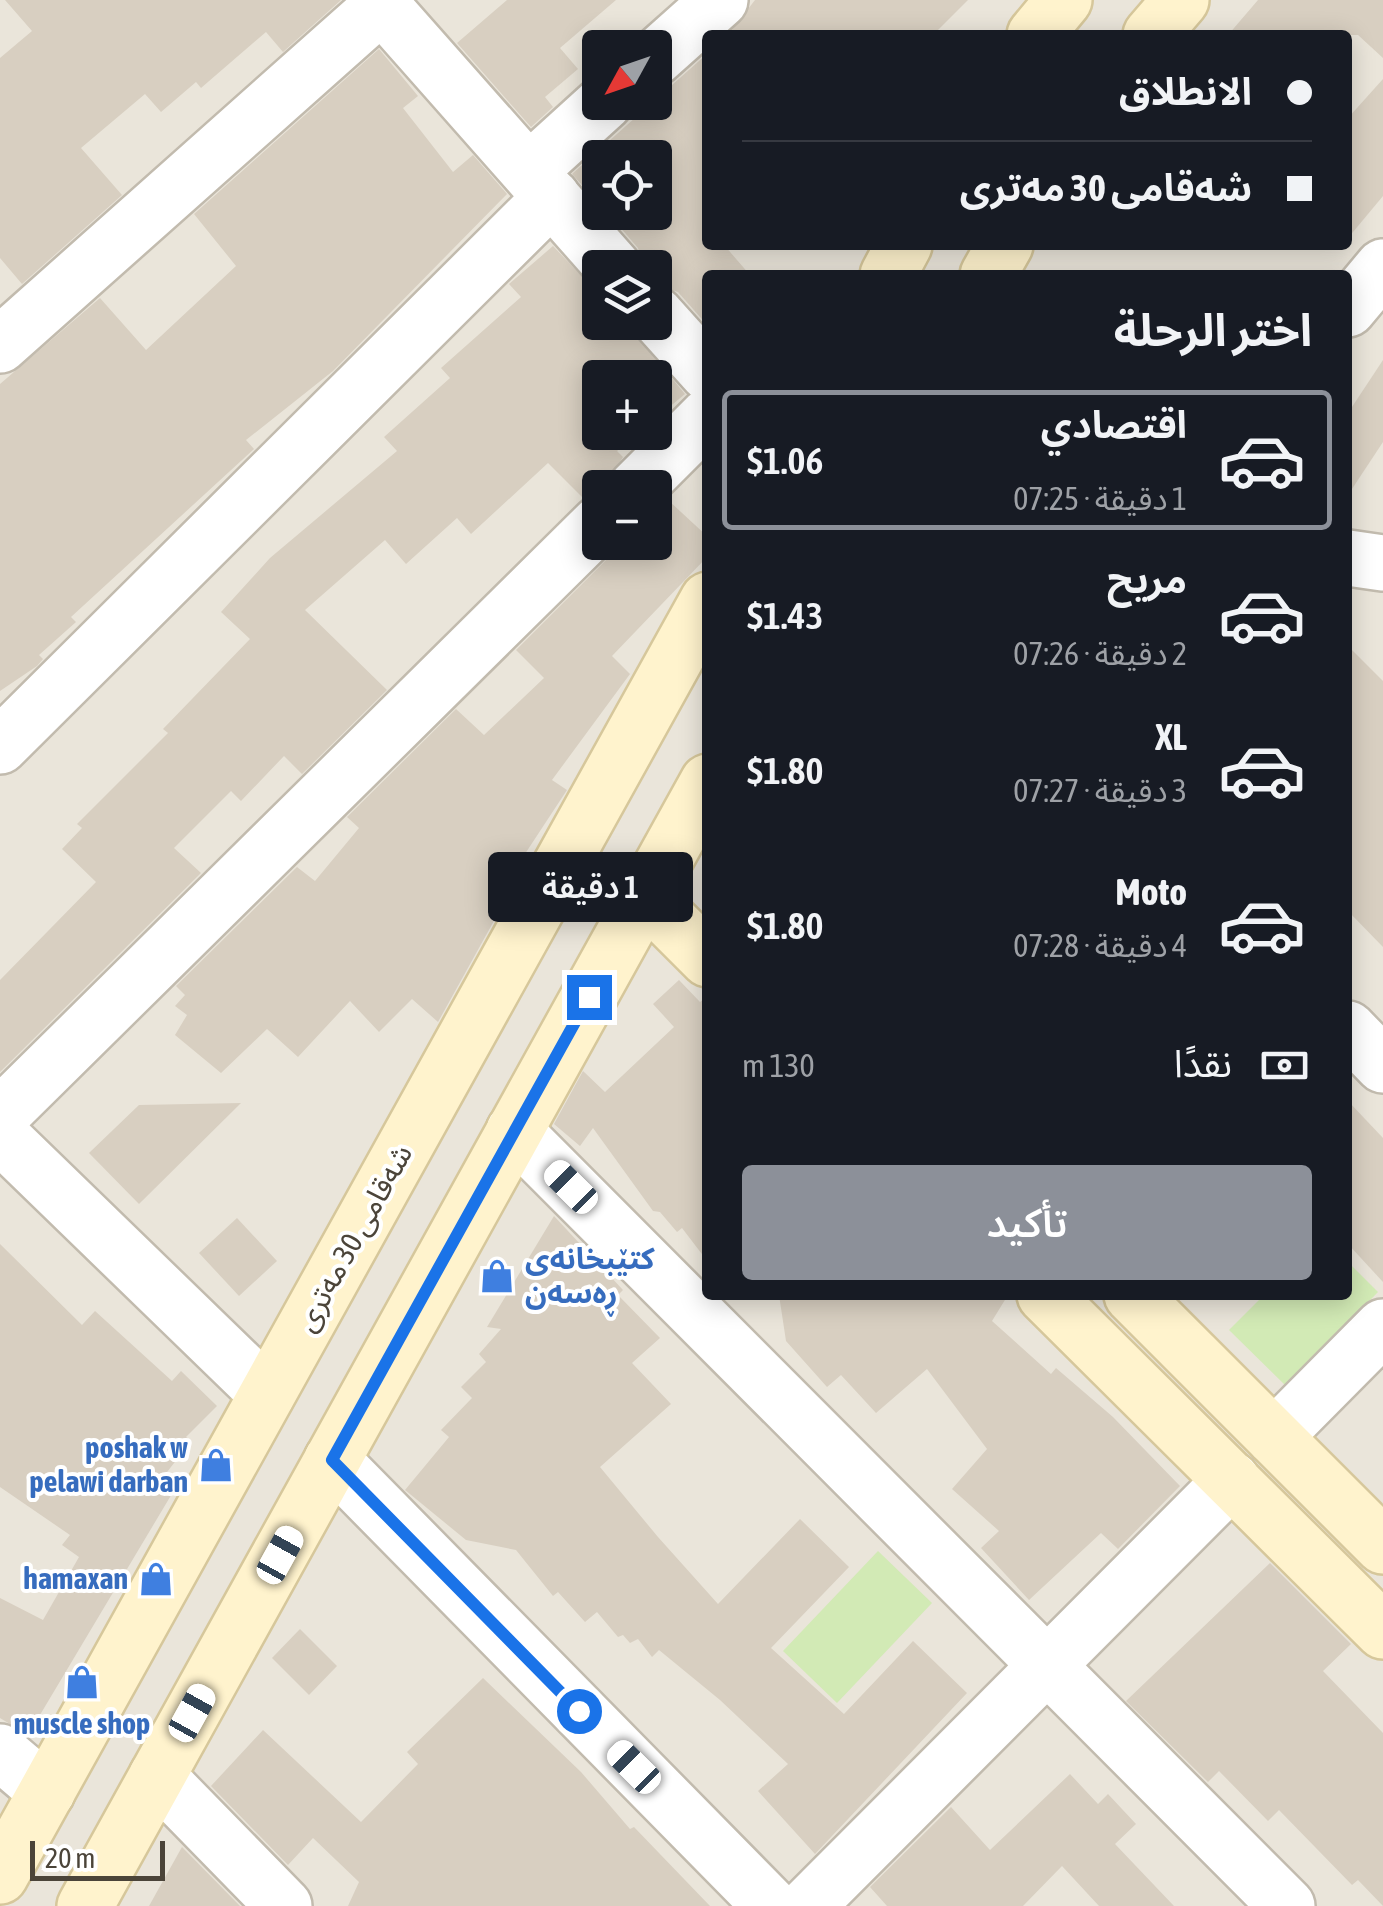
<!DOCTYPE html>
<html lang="ar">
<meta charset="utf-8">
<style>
:root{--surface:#171b24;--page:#242831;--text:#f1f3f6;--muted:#9ea1a6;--line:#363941;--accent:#8c9099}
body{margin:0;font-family:"Asap Condensed","Noto Sans Arabic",sans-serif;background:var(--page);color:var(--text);direction:rtl;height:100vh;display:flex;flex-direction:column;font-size:38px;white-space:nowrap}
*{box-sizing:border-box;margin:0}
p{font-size:32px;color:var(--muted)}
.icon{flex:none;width:55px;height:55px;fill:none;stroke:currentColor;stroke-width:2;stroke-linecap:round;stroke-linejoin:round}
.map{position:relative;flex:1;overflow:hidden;direction:ltr}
.sheet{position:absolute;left:702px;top:270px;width:650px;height:1030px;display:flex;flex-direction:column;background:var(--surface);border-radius:10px;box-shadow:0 5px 25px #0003;direction:rtl}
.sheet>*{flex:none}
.guide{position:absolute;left:702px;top:30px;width:650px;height:220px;border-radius:10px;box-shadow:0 5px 25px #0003;direction:rtl;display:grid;align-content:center;height:220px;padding:0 40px;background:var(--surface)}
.needle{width:65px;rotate:230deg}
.buttons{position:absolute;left:582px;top:30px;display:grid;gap:20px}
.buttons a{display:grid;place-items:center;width:90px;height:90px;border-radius:10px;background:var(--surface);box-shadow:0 5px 25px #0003;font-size:50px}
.scale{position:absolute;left:30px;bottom:25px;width:135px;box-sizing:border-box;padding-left:10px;border:5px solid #4b4439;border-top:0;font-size:28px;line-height:35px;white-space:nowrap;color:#4b4439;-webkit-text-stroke:8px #fff;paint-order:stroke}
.end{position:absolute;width:45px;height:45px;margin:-22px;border:12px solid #1a73e8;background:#fff;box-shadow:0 0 0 5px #fff}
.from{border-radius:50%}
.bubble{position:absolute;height:70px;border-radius:10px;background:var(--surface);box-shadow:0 5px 25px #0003;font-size:32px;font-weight:600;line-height:70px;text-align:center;direction:rtl}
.car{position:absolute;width:30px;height:60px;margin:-30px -15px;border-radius:12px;box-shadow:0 0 8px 2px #0007;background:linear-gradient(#fff 24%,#345 0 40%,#fff 0 76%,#345 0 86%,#fff 0)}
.guide b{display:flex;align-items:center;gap:35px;height:95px;font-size:38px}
.guide b+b{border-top:2px solid var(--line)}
.guide i{width:25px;height:25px;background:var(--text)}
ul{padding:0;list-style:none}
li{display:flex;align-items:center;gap:30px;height:140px;margin:0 20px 15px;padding:0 20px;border:5px solid transparent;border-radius:10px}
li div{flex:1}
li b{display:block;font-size:38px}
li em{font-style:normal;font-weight:600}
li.active{border-color:var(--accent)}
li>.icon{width:90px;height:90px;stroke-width:1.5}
h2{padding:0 40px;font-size:45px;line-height:120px}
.pay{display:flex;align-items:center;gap:25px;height:110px;padding:0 40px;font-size:38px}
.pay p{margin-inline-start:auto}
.action{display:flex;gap:20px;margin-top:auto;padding:20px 40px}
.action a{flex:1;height:115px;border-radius:10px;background:var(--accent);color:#fff;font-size:40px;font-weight:600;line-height:115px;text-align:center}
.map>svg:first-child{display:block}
.residential{fill:#eae5da;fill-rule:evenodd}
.green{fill:#d2eab5}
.building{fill:#d8cfc1}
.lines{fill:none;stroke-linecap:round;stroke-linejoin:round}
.minor-casing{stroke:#c2bbae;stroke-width:60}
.tertiary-casing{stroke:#c2bbae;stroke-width:60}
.secondary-casing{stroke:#d6c79b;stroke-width:60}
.minor{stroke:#fff;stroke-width:55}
.tertiary{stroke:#fff;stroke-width:55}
.secondary{stroke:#fff3cd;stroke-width:55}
.route{stroke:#1a73e8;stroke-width:12}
.labels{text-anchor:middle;stroke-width:8;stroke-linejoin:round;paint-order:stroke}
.street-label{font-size:30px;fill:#4b4439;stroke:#fff}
.shop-label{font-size:30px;font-weight:bold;fill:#366cbe;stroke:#fff;text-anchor:end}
</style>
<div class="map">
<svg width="1383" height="1906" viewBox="0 0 1383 1906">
<rect width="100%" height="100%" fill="#f6f3ec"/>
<path class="residential" d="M0,0H1383V1906H0ZM708,35H1348V245H708ZM600,48H655V102H600ZM600,158H655V212H600ZM600,268H655V322H600ZM708,275H1348V1295H708ZM600,378H655V432H600ZM600,488H655V542H600Z"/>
<g class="green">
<polygon points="1348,1262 1378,1292 1286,1386 1229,1330 1264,1295 1348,1295"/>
<polygon points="878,1551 932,1603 837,1703 783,1651"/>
</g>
<g class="building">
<polygon points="5,0 341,0 283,52 266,32 201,88 196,82 161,112 145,94 81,148 122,195 22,284 0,258 0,58 32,31"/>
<polygon points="507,0 616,0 560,48 578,69 545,97 553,107 531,127 457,43"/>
<polygon points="755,0 968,0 933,35 728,35"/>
<polygon points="1258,0 1383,0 1383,58 1358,35 1228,35"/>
<polygon points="379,49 418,96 403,108 453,172 473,155 507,194 333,371 246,440 254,449 71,617 76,622 39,655 43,659 37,666 0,691 0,384 100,298 146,350 236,266 194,214"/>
<polygon points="708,53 708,245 724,245 750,275 708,275 708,326 678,292 655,284 655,268 644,268 638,248 607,212 655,212 655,158 600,158 600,205 572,174"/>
<polygon points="1383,79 1383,196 1348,238 1348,118"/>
<polygon points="553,246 600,295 600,322 625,322 685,394 655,419 655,378 600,378 600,432 638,432 617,451 623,457 600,493 583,498 548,463 471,534 457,518 406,564 385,540 305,610 387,690 302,774 284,756 241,801 231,791 174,848 201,873 0,1072 0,980 96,882 62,849 82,828 77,824 168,733 163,729 250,639 221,612 270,558 397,451 384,437 450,378 441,368 521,297 509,284"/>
<polygon points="1383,360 1383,442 1348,495 1348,413"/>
<polygon points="668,500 708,537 708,556 612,656 630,674 552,780 567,790 496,898 500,910 438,1022 412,999 379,1032 350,1001 298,1057 267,1029 221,1073 175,1035 187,1015 175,1006 185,995 176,986 297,867 315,881 359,828 347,817 456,709 484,735 544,678 516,650 624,542 655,542 655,512"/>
<polygon points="1348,646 1383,681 1383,947 1348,911"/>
<polygon points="679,980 700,1002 708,996 708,1262 682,1228 677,1232 660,1212 653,1211 593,1128 580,1146 554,1124 583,1071 605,1092 674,1027 653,1004"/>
<polygon points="1348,1101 1383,1138 1383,1282 1348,1244"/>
<polygon points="241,1103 139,1204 89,1153 139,1105"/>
<polygon points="554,1216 623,1290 618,1295 660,1338 632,1363 671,1404 600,1467 658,1537 718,1604 800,1519 849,1567 771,1648 844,1714 913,1641 967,1693 815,1854 758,1791 788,1764 720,1700 659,1650 652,1657 638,1639 630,1643 623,1635 618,1637 597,1612 585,1622 558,1592 553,1596 516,1550 466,1540 405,1490 449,1437 441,1430 472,1398 461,1387 486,1362 479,1354 501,1329 487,1327"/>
<polygon points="237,1218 277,1261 239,1296 199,1253"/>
<polygon points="0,1244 82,1325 95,1311 172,1381 181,1371 217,1406 186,1437 191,1441 164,1476 167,1478 163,1484 173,1492 28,1735 0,1718 0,1598 43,1620 79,1557 62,1545 70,1535 0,1487"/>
<polygon points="779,1295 1008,1295 992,1321 1051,1374 1056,1368 1113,1417 1180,1486 1118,1549 1101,1533 1029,1600 981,1548 999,1531 952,1489 987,1449 927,1369 876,1413 841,1375 827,1387 786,1341"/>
<polygon points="1270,1563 1351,1644 1323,1671 1383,1733 1383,1906 1358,1880 1352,1885 1279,1810 1268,1821 1219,1771 1208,1782 1126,1701"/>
<polygon points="300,1629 337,1666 309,1695 272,1658"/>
<polygon points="483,1678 581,1772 630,1829 634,1827 710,1906 348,1906 359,1882 313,1838 288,1865 211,1786 263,1730 361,1822 418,1764 407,1752"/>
<polygon points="1070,1774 1098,1804 1108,1794 1136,1824 1115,1844 1174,1906 1099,1906 1062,1866 1023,1906 887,1906 870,1887 951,1807 990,1850"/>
<polygon points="182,1847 240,1906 149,1906"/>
</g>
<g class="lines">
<g class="minor-casing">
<g id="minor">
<polyline points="377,0 614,268"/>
<polyline points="655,58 720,0"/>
<polyline points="529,171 605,102"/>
<polyline points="1348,309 1383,267"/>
<polyline points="655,314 708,373"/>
<polyline points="0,345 382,5"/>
<polyline points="636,488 708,416"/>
<polyline points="0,746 552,197"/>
<polyline points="1348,1029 1383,1065"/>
<polyline points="0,1116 600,523"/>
<polyline points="514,1131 1287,1906"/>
<polyline points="1274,1437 1383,1327"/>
<polyline points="332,1460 771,1906"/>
<polyline points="0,1752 47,1792"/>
<polyline points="157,1776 284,1906"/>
<polyline points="807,1906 1232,1480"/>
</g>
</g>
<g class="tertiary-casing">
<g id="tertiary">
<polyline points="1348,558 1383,563"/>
<polyline points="0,1135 267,1394"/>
</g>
</g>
<g class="secondary-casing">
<g id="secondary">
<polyline points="1035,35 1064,0"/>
<polyline points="1151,35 1181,0"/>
<polyline points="888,275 904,245"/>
<polyline points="988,275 1005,245"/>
<polyline points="645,896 708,959"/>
<polyline points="1045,1295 1383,1631"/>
<polyline points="1132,1295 1383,1546"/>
<polyline points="0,1876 708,600"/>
<polyline points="85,1906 708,782"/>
</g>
</g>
<use href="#minor" class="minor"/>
<use href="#tertiary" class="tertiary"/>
<use href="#secondary" class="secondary"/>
</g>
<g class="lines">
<polyline class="route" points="579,1711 332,1460 589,997"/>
</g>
<defs>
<g id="shop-bare" transform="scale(2.7)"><path d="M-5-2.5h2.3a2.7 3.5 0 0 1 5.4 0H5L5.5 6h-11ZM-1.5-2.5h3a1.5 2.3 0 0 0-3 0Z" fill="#3f7fe0" stroke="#fff" stroke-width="2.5" paint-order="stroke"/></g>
</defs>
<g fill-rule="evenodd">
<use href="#shop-bare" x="497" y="1276"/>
<use href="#shop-bare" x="216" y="1465"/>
<use href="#shop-bare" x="156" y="1579"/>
<use href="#shop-bare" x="82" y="1682"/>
</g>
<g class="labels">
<g class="street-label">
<text transform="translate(354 1238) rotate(-61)" y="10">شەقامی 30 مەتری</text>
</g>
<g class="shop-label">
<text x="525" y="1269" text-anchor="start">کتێبخانەی<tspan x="525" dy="34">ڕەسەن</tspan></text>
<text x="188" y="1458">poshak w<tspan x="188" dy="34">pelawi darban</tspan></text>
<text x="128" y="1589">hamaxan</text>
<text x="82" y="1734" text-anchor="middle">muscle shop</text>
</g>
</g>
</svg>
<div class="buttons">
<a><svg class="needle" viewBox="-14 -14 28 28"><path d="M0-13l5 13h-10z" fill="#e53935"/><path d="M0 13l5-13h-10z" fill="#9ea1a6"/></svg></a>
<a><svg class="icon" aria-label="locate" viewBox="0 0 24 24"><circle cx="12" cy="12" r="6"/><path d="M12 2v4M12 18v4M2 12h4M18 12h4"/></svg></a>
<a><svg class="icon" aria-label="layers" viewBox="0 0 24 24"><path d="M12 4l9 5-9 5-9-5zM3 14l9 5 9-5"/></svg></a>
<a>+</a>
<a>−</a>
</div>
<div class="scale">20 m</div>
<i class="end from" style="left:579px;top:1711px"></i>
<i class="end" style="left:589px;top:997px"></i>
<div class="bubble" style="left:488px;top:852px;width:205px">1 دقيقة</div>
<i class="car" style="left:571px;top:1187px;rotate:315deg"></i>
<i class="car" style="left:280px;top:1555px;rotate:29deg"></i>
<i class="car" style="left:192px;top:1713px;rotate:29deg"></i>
<i class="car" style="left:634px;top:1767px;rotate:315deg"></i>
<div class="guide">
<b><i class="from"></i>الانطلاق</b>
<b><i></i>شەقامی 30 مەتری</b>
</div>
<section class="sheet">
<h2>اختر الرحلة</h2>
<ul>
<li class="active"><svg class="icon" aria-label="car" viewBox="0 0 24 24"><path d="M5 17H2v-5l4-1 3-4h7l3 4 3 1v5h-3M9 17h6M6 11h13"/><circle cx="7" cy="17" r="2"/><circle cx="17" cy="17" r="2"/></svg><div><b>اقتصادي</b><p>1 دقيقة · 07:25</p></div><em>$1.06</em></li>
<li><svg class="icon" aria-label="car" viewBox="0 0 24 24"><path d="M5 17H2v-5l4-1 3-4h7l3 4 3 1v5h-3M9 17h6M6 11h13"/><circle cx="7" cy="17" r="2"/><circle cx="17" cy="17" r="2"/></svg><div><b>مريح</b><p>2 دقيقة · 07:26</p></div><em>$1.43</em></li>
<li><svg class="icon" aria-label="car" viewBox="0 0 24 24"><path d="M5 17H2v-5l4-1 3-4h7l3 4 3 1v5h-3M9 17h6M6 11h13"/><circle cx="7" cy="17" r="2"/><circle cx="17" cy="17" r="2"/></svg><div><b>XL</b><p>3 دقيقة · 07:27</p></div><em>$1.80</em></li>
<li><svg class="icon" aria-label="car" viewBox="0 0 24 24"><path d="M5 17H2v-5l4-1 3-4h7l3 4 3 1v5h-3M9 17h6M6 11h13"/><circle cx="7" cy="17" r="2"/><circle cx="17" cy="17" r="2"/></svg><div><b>Moto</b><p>4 دقيقة · 07:28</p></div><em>$1.80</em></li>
</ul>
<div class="pay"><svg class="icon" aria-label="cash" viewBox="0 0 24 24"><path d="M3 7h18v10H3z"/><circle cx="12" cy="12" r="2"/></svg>نقدًا<p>130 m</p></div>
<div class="action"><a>تأكيد</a></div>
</section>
</div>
